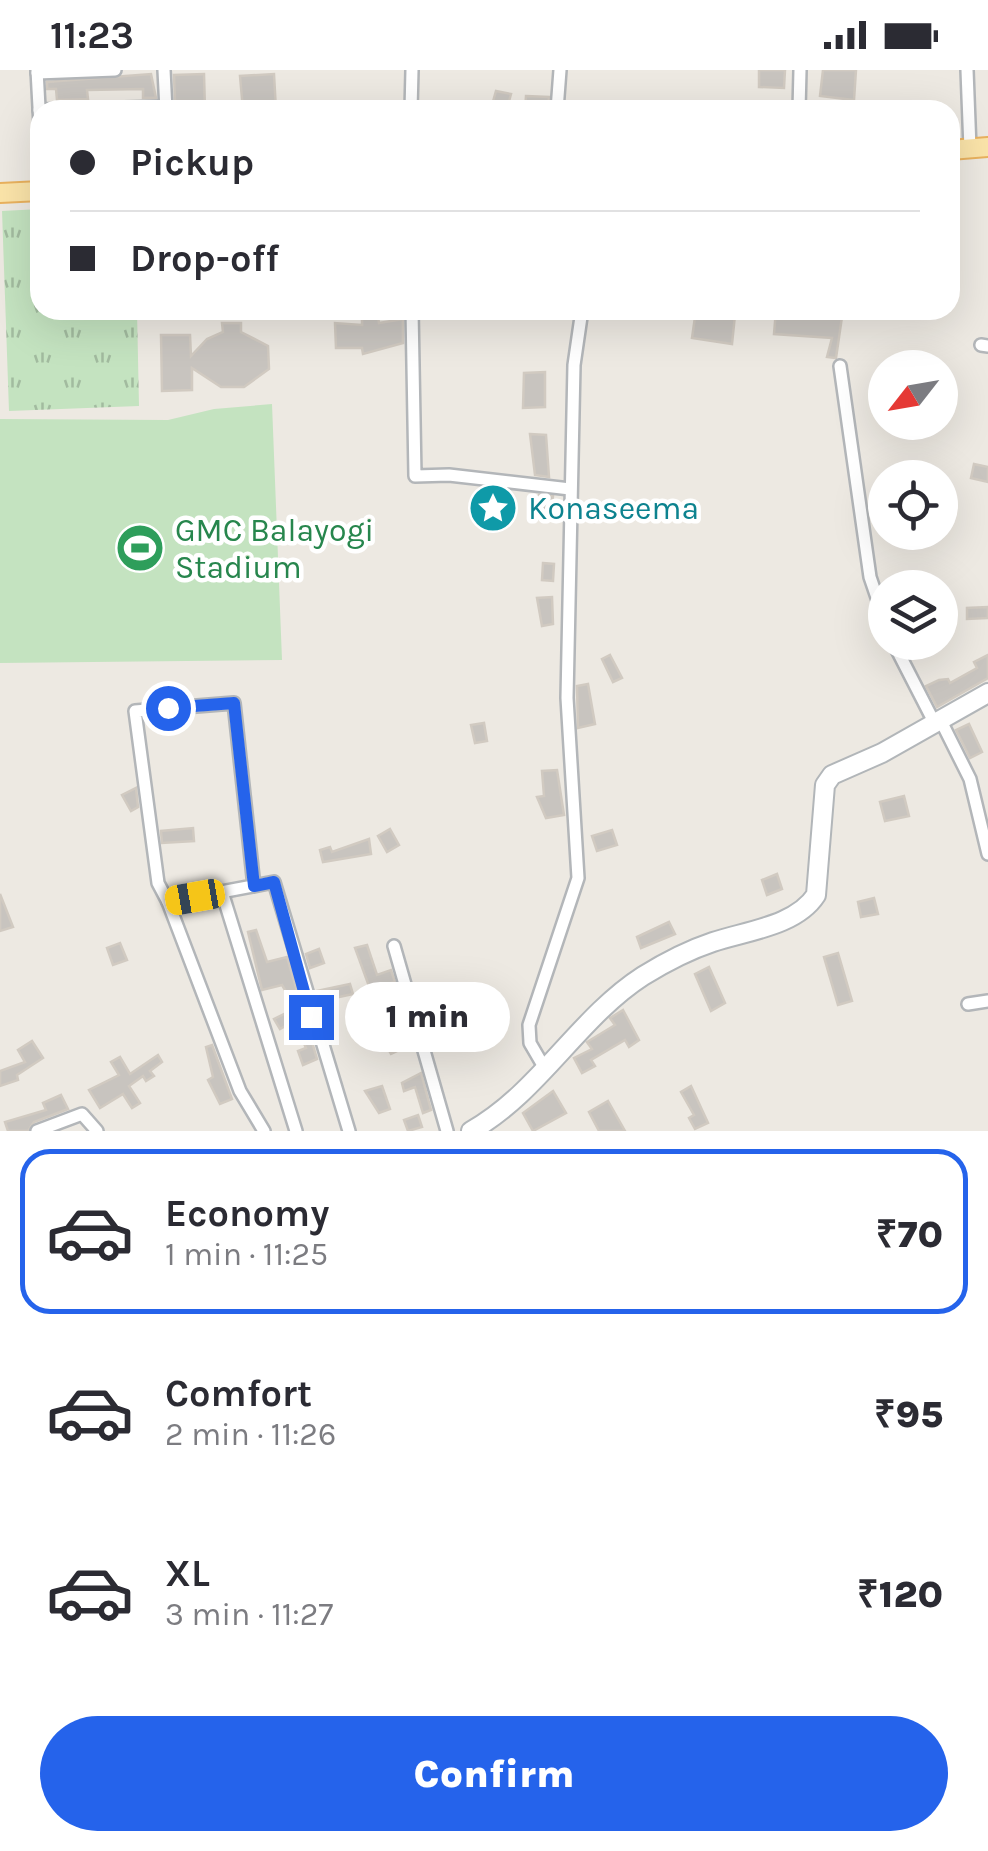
<!DOCTYPE html>
<meta charset="utf-8">
<style>
:root{--surface:#fff;--page:#f7f7f7;--text:#2b2b33;--muted:#7c7c81;--line:#e1e1e2;--accent:#2563eb}
body{margin:0;font-family:Karla,sans-serif;background:var(--page);color:var(--text);height:100vh;display:flex;flex-direction:column;font-size:38px;white-space:nowrap}
*{box-sizing:border-box;margin:0}
p{font-size:32px;color:var(--muted)}
.icon{flex:none;width:55px;height:55px;fill:none;stroke:currentColor;stroke-width:2;stroke-linecap:round;stroke-linejoin:round}
.map{position:relative;height:1061px;overflow:hidden}
.drawer{display:flex;flex-direction:column;background:var(--surface);flex:1}
.drawer>*{flex:none}
.hud{position:absolute;left:30px;top:30px;width:930px;height:220px;border-radius:30px;box-shadow:0 10px 40px #0002;display:grid;align-content:center;height:220px;padding:0 40px;background:var(--surface)}
.needle{width:65px;rotate:239deg}
.controls{position:absolute;left:868px;top:280px;display:grid;gap:20px}
.controls a{display:grid;place-items:center;width:90px;height:90px;border-radius:50%;background:var(--surface);box-shadow:0 10px 40px #0002;font-size:50px}
.end{position:absolute;width:45px;height:45px;margin:-22px;border:12px solid #2563eb;background:#fff;box-shadow:0 0 0 5px #fff}
.from{border-radius:50%}
.bubble{position:absolute;height:70px;border-radius:35px;background:var(--surface);box-shadow:0 10px 40px #0002;font-size:32px;font-weight:800;line-height:70px;text-align:center}
.car{position:absolute;width:30px;height:60px;margin:-30px -15px;border-radius:12px;box-shadow:0 0 8px 2px #0007;background:linear-gradient(#f5c518 24%,#345 0 40%,#f5c518 0 76%,#345 0 86%,#f5c518 0)}
.hud b{display:flex;align-items:center;gap:35px;height:95px;font-size:38px}
.hud b+b{border-top:2px solid var(--line)}
.hud i{width:25px;height:25px;background:var(--text)}
ul{padding:18px 0 0;list-style:none}
li{display:flex;align-items:center;gap:30px;height:165px;margin:0 20px 15px;padding:0 20px;border:5px solid transparent;border-radius:30px}
li div{flex:1}
li b{display:block;font-size:38px}
li em{font-style:normal;font-weight:800}
li.on{border-color:var(--accent)}
li>.icon{width:90px;height:90px;stroke-width:1.5}
.cta{display:flex;gap:20px;margin-top:auto;padding:20px 40px}
.cta a{flex:1;height:115px;border-radius:60px;background:var(--accent);color:#fff;font-size:40px;font-weight:800;line-height:115px;text-align:center}
.status{display:flex;justify-content:space-between;align-items:center;height:70px;padding:0 50px;background:var(--surface);direction:ltr}
.status svg{height:28px;fill:currentColor}
.map>svg:first-child{display:block}
.park{fill:url(#park-tufts)}
.pitch{fill:#c4e3c0}
.building{fill:#c8c4bf;stroke:#d1cac1;stroke-width:2.5}
.lines{fill:none;stroke-linecap:round;stroke-linejoin:round}
.street-casing{stroke:#b3b6b9;stroke-width:16}
.secondary-casing{stroke:#b2b6b9;stroke-width:22}
.primary-casing{stroke:#eab25e;stroke-width:22}
.street{stroke:#fff;stroke-width:11}
.secondary{stroke:#fff;stroke-width:18}
.primary{stroke:#fbe4a9;stroke-width:18}
.route{stroke:#2563eb;stroke-width:12}
.labels{text-anchor:middle;stroke-width:9;stroke-linejoin:round;paint-order:stroke}
.culture-label{font-size:32px;fill:#0d838f;stroke:#fff;text-anchor:start}
.leisure-label{font-size:32px;fill:#27864d;stroke:#fff;text-anchor:start}
</style>
<div class="status"><b>11:23</b><svg viewBox="0 0 49 12"><path d="M0 12V9h3v3zM5 12V6h3v6zM10 12V3h3v9zM15 12V0h3v12zM26 1h20v11H26zM47 4h2v5h-2z"/></svg></div>
<div class="map">
<svg width="988" height="1061" viewBox="0 0 988 1061">
<defs>
<pattern id="park-tufts" width="24" height="20" patternUnits="userSpaceOnUse" patternTransform="scale(2.5)"><rect width="24" height="20" fill="#c4e3c0"/><path d="M3 7l-1-3M5 7V3M7 7l1-3M15 17l-1-3M17 17v-4M19 17l1-3" fill="none" stroke="#a2bb9f"/></pattern>
</defs>
<rect width="100%" height="100%" fill="#ede9e2"/>
<polygon class="park" points="40,139 40,240 137,240 139,336 9,341 2,141"/>
<polygon class="pitch" points="272,334 282,590 0,593 0,349 168,350 214,339"/>
<g class="building">
<polygon points="759,0 785,0 784,18 759,17"/>
<polygon points="823,0 856,0 854,30 820,26"/>
<polygon points="151,4 156,28 143,28 143,19 87,20 88,29 57,30 56,19 47,19 47,12"/>
<polygon points="204,4 205,40 188,40 188,32 175,31 174,5"/>
<polygon points="274,4 276,40 243,40 240,6"/>
<polygon points="496,21 511,24 507,39 492,35"/>
<polygon points="526,26 549,27 548,40 525,40"/>
<polygon points="696,240 735,245 732,274 692,268"/>
<polygon points="776,240 843,240 836,288 827,287 832,268 774,264"/>
<polygon points="378,247 379,253 403,249 403,273 363,284 362,278 336,278 335,253 362,255 362,248"/>
<polygon points="222,253 241,253 241,262 268,276 269,299 244,317 221,317 192,298 192,320 162,321 161,265 190,265 191,286 207,269 223,262"/>
<polygon points="545,302 545,337 523,338 524,303"/>
<polygon points="530,364 546,365 549,407 535,405"/>
<polygon points="974,394 988,397 988,412 971,408"/>
<polygon points="539,425 553,426 551,441 537,440"/>
<polygon points="543,493 554,494 553,511 542,510"/>
<polygon points="552,527 553,554 542,556 537,528"/>
<polygon points="988,537 988,548 967,549 967,538"/>
<polygon points="610,585 622,608 613,612 602,589"/>
<polygon points="988,585 988,608 937,637 926,616 939,610 948,609 950,613 977,598 974,592"/>
<polygon points="588,614 595,654 578,658 577,616"/>
<polygon points="484,653 487,671 475,673 471,655"/>
<polygon points="969,654 982,682 970,688 956,660"/>
<polygon points="557,700 564,745 546,748 537,727 544,726 542,701"/>
<polygon points="136,718 138,737 131,741 122,725"/>
<polygon points="904,726 909,746 885,751 880,732"/>
<polygon points="193,758 194,771 162,773 161,761"/>
<polygon points="390,759 399,775 387,782 378,766"/>
<polygon points="612,760 617,775 597,781 592,766"/>
<polygon points="369,769 371,784 323,792 320,780 330,777 332,782"/>
<polygon points="777,804 782,819 767,825 762,810"/>
<polygon points="0,824 13,857 0,861"/>
<polygon points="874,828 878,844 861,847 858,832"/>
<polygon points="669,852 675,864 641,878 637,867"/>
<polygon points="256,860 267,892 287,887 317,989 303,995 298,981 306,978 294,951 280,959 274,949 296,938 282,915 262,920 248,862"/>
<polygon points="120,873 127,890 113,895 107,878"/>
<polygon points="367,875 377,905 391,900 395,912 370,919 355,878"/>
<polygon points="319,879 324,893 310,898 306,884"/>
<polygon points="838,883 852,931 838,935 824,887"/>
<polygon points="709,897 725,933 711,941 695,904"/>
<polygon points="350,914 353,924 320,931 317,921"/>
<polygon points="386,932 393,950 404,943 412,974 391,984 377,960 371,938"/>
<polygon points="623,940 639,970 629,977 625,970 591,990 595,996 582,1003 574,988 592,979 587,972 615,955 610,948"/>
<polygon points="32,971 43,988 17,1005 18,1010 0,1016 0,1001 25,992 18,980"/>
<polygon points="212,975 232,1029 220,1034 208,1010 213,1007 206,977"/>
<polygon points="158,985 162,992 150,1001 154,1006 146,1011 143,1006 129,1016 140,1033 132,1038 123,1024 100,1038 89,1020 119,1005 111,992 120,987 130,1004"/>
<polygon points="421,1003 431,1040 423,1043 415,1017 404,1021 402,1013"/>
<polygon points="382,1016 390,1039 379,1043 365,1021"/>
<polygon points="691,1016 708,1053 695,1059 689,1048 694,1045 681,1022"/>
<polygon points="553,1021 566,1043 533,1061 523,1043"/>
<polygon points="61,1025 68,1039 34,1052 28,1061 8,1061 5,1052 46,1040 43,1033"/>
<polygon points="608,1031 625,1061 599,1061 589,1042"/>
<polygon points="418,1045 422,1057 408,1061 404,1050"/>
</g>
<g class="lines">
<g class="street-casing">
<g id="street">
<polyline points="37,0 40,56"/>
<polyline points="164,0 166,40"/>
<polyline points="967,0 970,79"/>
<polyline points="37,3 115,0"/>
<polyline points="39,40 166,37"/>
<polyline points="411,40 412,0"/>
<polyline points="557,40 560,0"/>
<polyline points="799,40 800,0"/>
<polyline points="412,240 415,406 449,405 570,419"/>
<polyline points="981,275 988,276"/>
<polyline points="840,296 870,507 885,551"/>
<polyline points="893,572 934,652"/>
<polyline points="940,649 970,709 988,784"/>
<polyline points="254,816 234,633 135,641 158,813 168,832 274,812 349,1061"/>
<polyline points="222,822 296,1061"/>
<polyline points="168,832 240,1021 264,1061"/>
<polyline points="394,876 447,1061"/>
<polyline points="968,934 988,931"/>
<polyline points="544,997 530,973 529,955 578,808 567,628 574,295 582,240"/>
<polyline points="37,1061 82,1044 97,1061"/>
</g>
</g>
<g class="secondary-casing">
<path id="secondary" d="M471,1061C539,1023 578,948 643,906C664,893 689,880 713,872C746,861 796,856 816,825L825,715L832,705L882,683L988,623"/>
</g>
<g class="primary-casing">
<g id="primary">
<polyline points="950,80 988,77"/>
<polyline points="0,123 40,121"/>
</g>
</g>
<use href="#street" class="street"/>
<use href="#secondary" class="secondary"/>
<use href="#primary" class="primary"/>
</g>
<g class="lines">
<polyline class="route" points="168,638 234,633 254,816 274,812 311,947"/>
</g>
<defs>
<g id="sight-disc" transform="scale(2.5)"><circle r="9.5" fill="#0f9aa8" stroke="#fff"/><path d="M0-6L1.8-2.2L6-1.7L2.9 1.2L3.7 5.4L0 3.3L-3.7 5.4L-2.9 1.2L-6-1.7L-1.8-2.2Z" fill="#fff"/></g>
<g id="stadium-disc" transform="scale(2.5)"><circle r="9.5" fill="#2e9e5b" stroke="#fff"/><path d="M0-5a6.5 5 0 1 0 0 10a6.5 5 0 1 0 0-10ZM-3.5-1.8h7v3.6h-7Z" fill="#fff"/></g>
</defs>
<g fill-rule="evenodd">
<use href="#sight-disc" x="493" y="438"/>
<use href="#stadium-disc" x="140" y="478"/>
</g>
<g class="labels">
<g class="culture-label">
<text x="528" y="449">Konaseema</text>
</g>
<g class="leisure-label">
<text x="175" y="471">GMC Balayogi<tspan x="175" dy="37">Stadium</tspan></text>
</g>
</g>
</svg>
<div class="controls">
<a><svg class="needle" viewBox="-14 -14 28 28"><path d="M0-13l5 13h-10z" fill="#e53935"/><path d="M0 13l5-13h-10z" fill="#7c7c81"/></svg></a>
<a><svg class="icon" aria-label="locate" viewBox="0 0 24 24"><circle cx="12" cy="12" r="6"/><path d="M12 2v4M12 18v4M2 12h4M18 12h4"/></svg></a>
<a><svg class="icon" aria-label="layers" viewBox="0 0 24 24"><path d="M12 4l9 5-9 5-9-5zM3 14l9 5 9-5"/></svg></a>
</div>
<i class="end from" style="left:168px;top:638px"></i>
<i class="end" style="left:311px;top:947px"></i>
<div class="bubble" style="left:345px;top:912px;width:165px">1 min</div>
<i class="car" style="left:195px;top:827px;rotate:260deg"></i>
<div class="hud">
<b><i class="from"></i>Pickup</b>
<b><i></i>Drop-off</b>
</div>
</div>
<section class="drawer">
<ul>
<li class="on"><svg class="icon" aria-label="car" viewBox="0 0 24 24"><path d="M5 17H2v-5l4-1 3-4h7l3 4 3 1v5h-3M9 17h6M6 11h13"/><circle cx="7" cy="17" r="2"/><circle cx="17" cy="17" r="2"/></svg><div><b>Economy</b><p>1 min · 11:25</p></div><em>₹70</em></li>
<li><svg class="icon" aria-label="car" viewBox="0 0 24 24"><path d="M5 17H2v-5l4-1 3-4h7l3 4 3 1v5h-3M9 17h6M6 11h13"/><circle cx="7" cy="17" r="2"/><circle cx="17" cy="17" r="2"/></svg><div><b>Comfort</b><p>2 min · 11:26</p></div><em>₹95</em></li>
<li><svg class="icon" aria-label="car" viewBox="0 0 24 24"><path d="M5 17H2v-5l4-1 3-4h7l3 4 3 1v5h-3M9 17h6M6 11h13"/><circle cx="7" cy="17" r="2"/><circle cx="17" cy="17" r="2"/></svg><div><b>XL</b><p>3 min · 11:27</p></div><em>₹120</em></li>
</ul>
<div class="cta"><a>Confirm</a></div>
</section>
